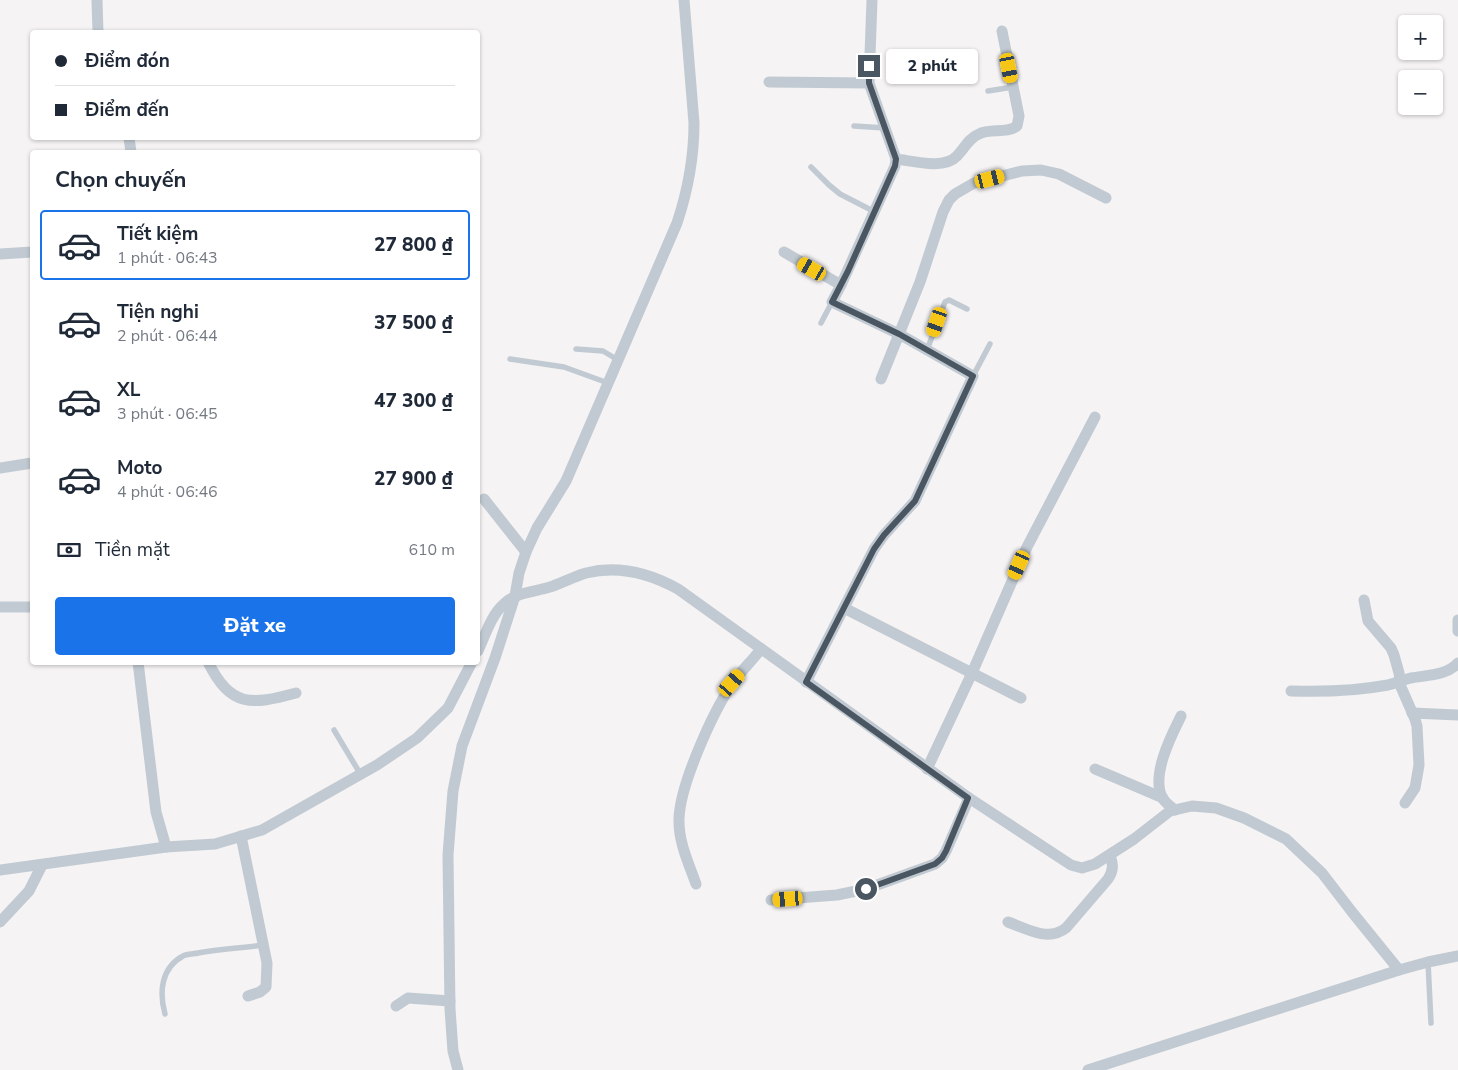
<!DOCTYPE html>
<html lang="vi">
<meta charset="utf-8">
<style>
:root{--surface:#fff;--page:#f6f6f7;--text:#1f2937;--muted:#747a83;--line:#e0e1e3;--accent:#1a73e8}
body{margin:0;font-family:"Nunito Sans",sans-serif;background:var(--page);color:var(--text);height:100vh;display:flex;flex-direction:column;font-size:19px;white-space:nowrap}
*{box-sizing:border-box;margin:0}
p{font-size:16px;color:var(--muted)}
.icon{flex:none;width:28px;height:28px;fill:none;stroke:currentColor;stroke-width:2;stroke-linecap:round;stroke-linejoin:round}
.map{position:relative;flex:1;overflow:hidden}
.side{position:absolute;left:30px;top:150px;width:450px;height:515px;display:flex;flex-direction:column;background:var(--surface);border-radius:5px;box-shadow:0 1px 4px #0004}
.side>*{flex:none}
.banner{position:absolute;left:30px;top:30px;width:450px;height:110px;border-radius:5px;box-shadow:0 1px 4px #0004;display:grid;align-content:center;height:110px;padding:0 25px;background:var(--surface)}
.controls{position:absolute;left:1398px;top:15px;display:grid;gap:10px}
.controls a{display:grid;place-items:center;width:45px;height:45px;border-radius:5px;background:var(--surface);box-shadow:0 1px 4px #0004;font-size:25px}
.end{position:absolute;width:22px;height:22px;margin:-11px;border:6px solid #4a5661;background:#fff;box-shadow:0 0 0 2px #fff}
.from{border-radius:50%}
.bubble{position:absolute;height:35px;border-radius:5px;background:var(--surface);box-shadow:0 1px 4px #0004;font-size:16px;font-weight:800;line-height:35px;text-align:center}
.car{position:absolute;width:15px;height:30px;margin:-15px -8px;border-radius:6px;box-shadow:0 0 4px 1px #0007;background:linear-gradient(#f5c518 24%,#345 0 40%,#f5c518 0 76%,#345 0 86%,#f5c518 0)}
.banner b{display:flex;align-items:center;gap:18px;height:48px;font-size:19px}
.banner b+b{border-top:1px solid var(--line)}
.banner i{width:12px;height:12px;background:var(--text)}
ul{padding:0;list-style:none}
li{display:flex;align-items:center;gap:15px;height:70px;margin:0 10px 8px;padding:0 15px;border:2px solid transparent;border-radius:5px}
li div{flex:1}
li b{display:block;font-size:19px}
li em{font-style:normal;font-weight:800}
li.active{border-color:var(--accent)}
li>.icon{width:45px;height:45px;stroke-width:1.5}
h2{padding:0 25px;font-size:22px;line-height:60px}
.pay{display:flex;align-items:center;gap:12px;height:55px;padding:0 25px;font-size:19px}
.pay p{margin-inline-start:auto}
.primary-button{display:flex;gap:10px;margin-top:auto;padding:10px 25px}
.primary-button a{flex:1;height:58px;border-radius:5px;background:var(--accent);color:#fff;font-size:20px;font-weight:800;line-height:58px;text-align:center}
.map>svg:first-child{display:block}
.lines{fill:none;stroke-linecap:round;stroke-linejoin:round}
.lane{stroke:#c1cad2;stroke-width:5.5}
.street{stroke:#c1cad2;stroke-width:11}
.route{stroke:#4a5661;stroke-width:6}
</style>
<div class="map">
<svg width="1458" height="1070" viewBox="0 0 1458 1070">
<rect width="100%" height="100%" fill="#f5f3f3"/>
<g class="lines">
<g class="lane">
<polyline points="988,91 1013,87"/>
<polyline points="854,126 885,128"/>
<polyline points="811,167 829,185 840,194 875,212"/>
<polyline points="821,323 832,302"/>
<polyline points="576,349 603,351 618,360"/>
<polyline points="927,350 945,302 949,300 967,309"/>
<polyline points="510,359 564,367 608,383"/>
<polyline points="973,376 990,344"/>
<polyline points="334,730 361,775"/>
<polyline points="1428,962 1431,1023"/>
<path d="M165,1014C159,992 161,968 183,956C187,954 194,954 198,953C220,949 242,948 263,945"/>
</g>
<g class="street">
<polyline points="97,0 98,32"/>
<polyline points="769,82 869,83"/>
<polyline points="129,138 131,152"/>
<path d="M896,159C913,161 944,170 957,156C964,149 969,138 979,134C990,128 1007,134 1017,126L1019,116L1002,31"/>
<polyline points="784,252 841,285"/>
<polyline points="0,254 32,252"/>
<polyline points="881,379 920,282 943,212 949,200 955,194 974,183 1022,171 1041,170 1059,174 1106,198"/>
<polyline points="0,468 32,463"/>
<polyline points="484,499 526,552"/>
<polyline points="1364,600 1368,621 1391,648 1394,655 1399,673 1401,687 1415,719 1417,726 1419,765 1415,788 1405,803"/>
<polyline points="0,607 32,607"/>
<polyline points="844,608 1021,698"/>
<polyline points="1458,620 1458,631"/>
<path d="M478,651C485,636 491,615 504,604C516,592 534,592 550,587C562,583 573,577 586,573C618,565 649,573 678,589L969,798L1071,865L1082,868L1095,864L1134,839L1170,811L1192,806L1216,808L1244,818L1286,839L1322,873L1352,912L1399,970"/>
<polyline points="138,662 156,812 166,847"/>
<path d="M208,662C231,708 251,705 296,693"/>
<polyline points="806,682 874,549 884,535 915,501 973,376 899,334 832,302 841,285 895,166 896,159 869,83 872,0"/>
<path d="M1291,691C1324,692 1356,691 1388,685C1396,683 1403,680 1411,678C1427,675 1446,676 1458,663"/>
<polyline points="1412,713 1458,715"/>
<polyline points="927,769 972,673 1027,547 1095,417"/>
<polyline points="1095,769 1163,798"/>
<path d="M1175,810C1171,807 1166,803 1163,799C1150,777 1171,736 1181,716"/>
<polyline points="241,836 267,963 266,987 260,992 248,996"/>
<polyline points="0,870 166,847 215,844 262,830 377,765 417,738 448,708 472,662"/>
<path d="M696,884C689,864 679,843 679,822C678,788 713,712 732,684C740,672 752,661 761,649"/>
<polyline points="771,900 837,895 866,889 935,864 942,858 946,851 969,798"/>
<polyline points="0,922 29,891 42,865"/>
<path d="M1008,922C1027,929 1048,942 1066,928L1108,879C1114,870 1113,864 1110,855"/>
<polyline points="396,1006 408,998 450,1001"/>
<path d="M458,1070L453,1051L450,1009L448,855L453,791L462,746L495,658L515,596L519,573L526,552L537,528L566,481L677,223C688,190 694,158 694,123L684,0"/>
<polyline points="1088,1070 1399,970 1428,962 1458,956"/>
</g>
</g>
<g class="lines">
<polyline class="route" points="866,889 935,864 942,858 946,851 968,798 806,682 874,549 884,535 915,501 973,376 899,334 832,302 848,271 895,166 896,159 869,83 869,66"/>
</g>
</svg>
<div class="controls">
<a>+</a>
<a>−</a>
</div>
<i class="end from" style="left:866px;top:889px"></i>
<i class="end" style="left:869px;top:66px"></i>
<div class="bubble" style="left:886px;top:49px;width:92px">2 phút</div>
<i class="car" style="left:1009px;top:68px;rotate:169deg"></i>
<i class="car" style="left:990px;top:179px;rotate:76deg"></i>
<i class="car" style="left:812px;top:269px;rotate:300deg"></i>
<i class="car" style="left:937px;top:322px;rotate:199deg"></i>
<i class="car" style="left:1019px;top:565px;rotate:204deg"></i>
<i class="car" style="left:732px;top:683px;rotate:41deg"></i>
<i class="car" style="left:788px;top:899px;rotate:266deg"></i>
<div class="banner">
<b><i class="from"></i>Điểm đón</b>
<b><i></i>Điểm đến</b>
</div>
<section class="side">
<h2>Chọn chuyến</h2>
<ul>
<li class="active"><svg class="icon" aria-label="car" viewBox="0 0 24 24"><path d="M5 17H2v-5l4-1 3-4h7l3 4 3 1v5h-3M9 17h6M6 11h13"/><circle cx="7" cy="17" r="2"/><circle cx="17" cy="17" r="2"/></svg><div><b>Tiết kiệm</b><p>1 phút · 06:43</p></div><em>27 800 ₫</em></li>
<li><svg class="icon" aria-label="car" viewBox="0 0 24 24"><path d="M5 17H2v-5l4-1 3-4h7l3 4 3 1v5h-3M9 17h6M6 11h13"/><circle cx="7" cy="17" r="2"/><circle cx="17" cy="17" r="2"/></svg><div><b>Tiện nghi</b><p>2 phút · 06:44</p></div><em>37 500 ₫</em></li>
<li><svg class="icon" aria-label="car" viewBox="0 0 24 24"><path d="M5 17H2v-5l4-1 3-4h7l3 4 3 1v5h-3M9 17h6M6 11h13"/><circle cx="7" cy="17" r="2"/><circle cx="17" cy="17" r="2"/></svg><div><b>XL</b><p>3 phút · 06:45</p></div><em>47 300 ₫</em></li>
<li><svg class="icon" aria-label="car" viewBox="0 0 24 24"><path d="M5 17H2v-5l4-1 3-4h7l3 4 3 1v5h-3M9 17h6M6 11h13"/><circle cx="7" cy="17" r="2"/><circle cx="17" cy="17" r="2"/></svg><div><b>Moto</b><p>4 phút · 06:46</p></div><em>27 900 ₫</em></li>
</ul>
<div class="pay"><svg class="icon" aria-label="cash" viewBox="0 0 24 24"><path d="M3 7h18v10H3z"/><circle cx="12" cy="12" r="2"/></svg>Tiền mặt<p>610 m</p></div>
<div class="primary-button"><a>Đặt xe</a></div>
</section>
</div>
